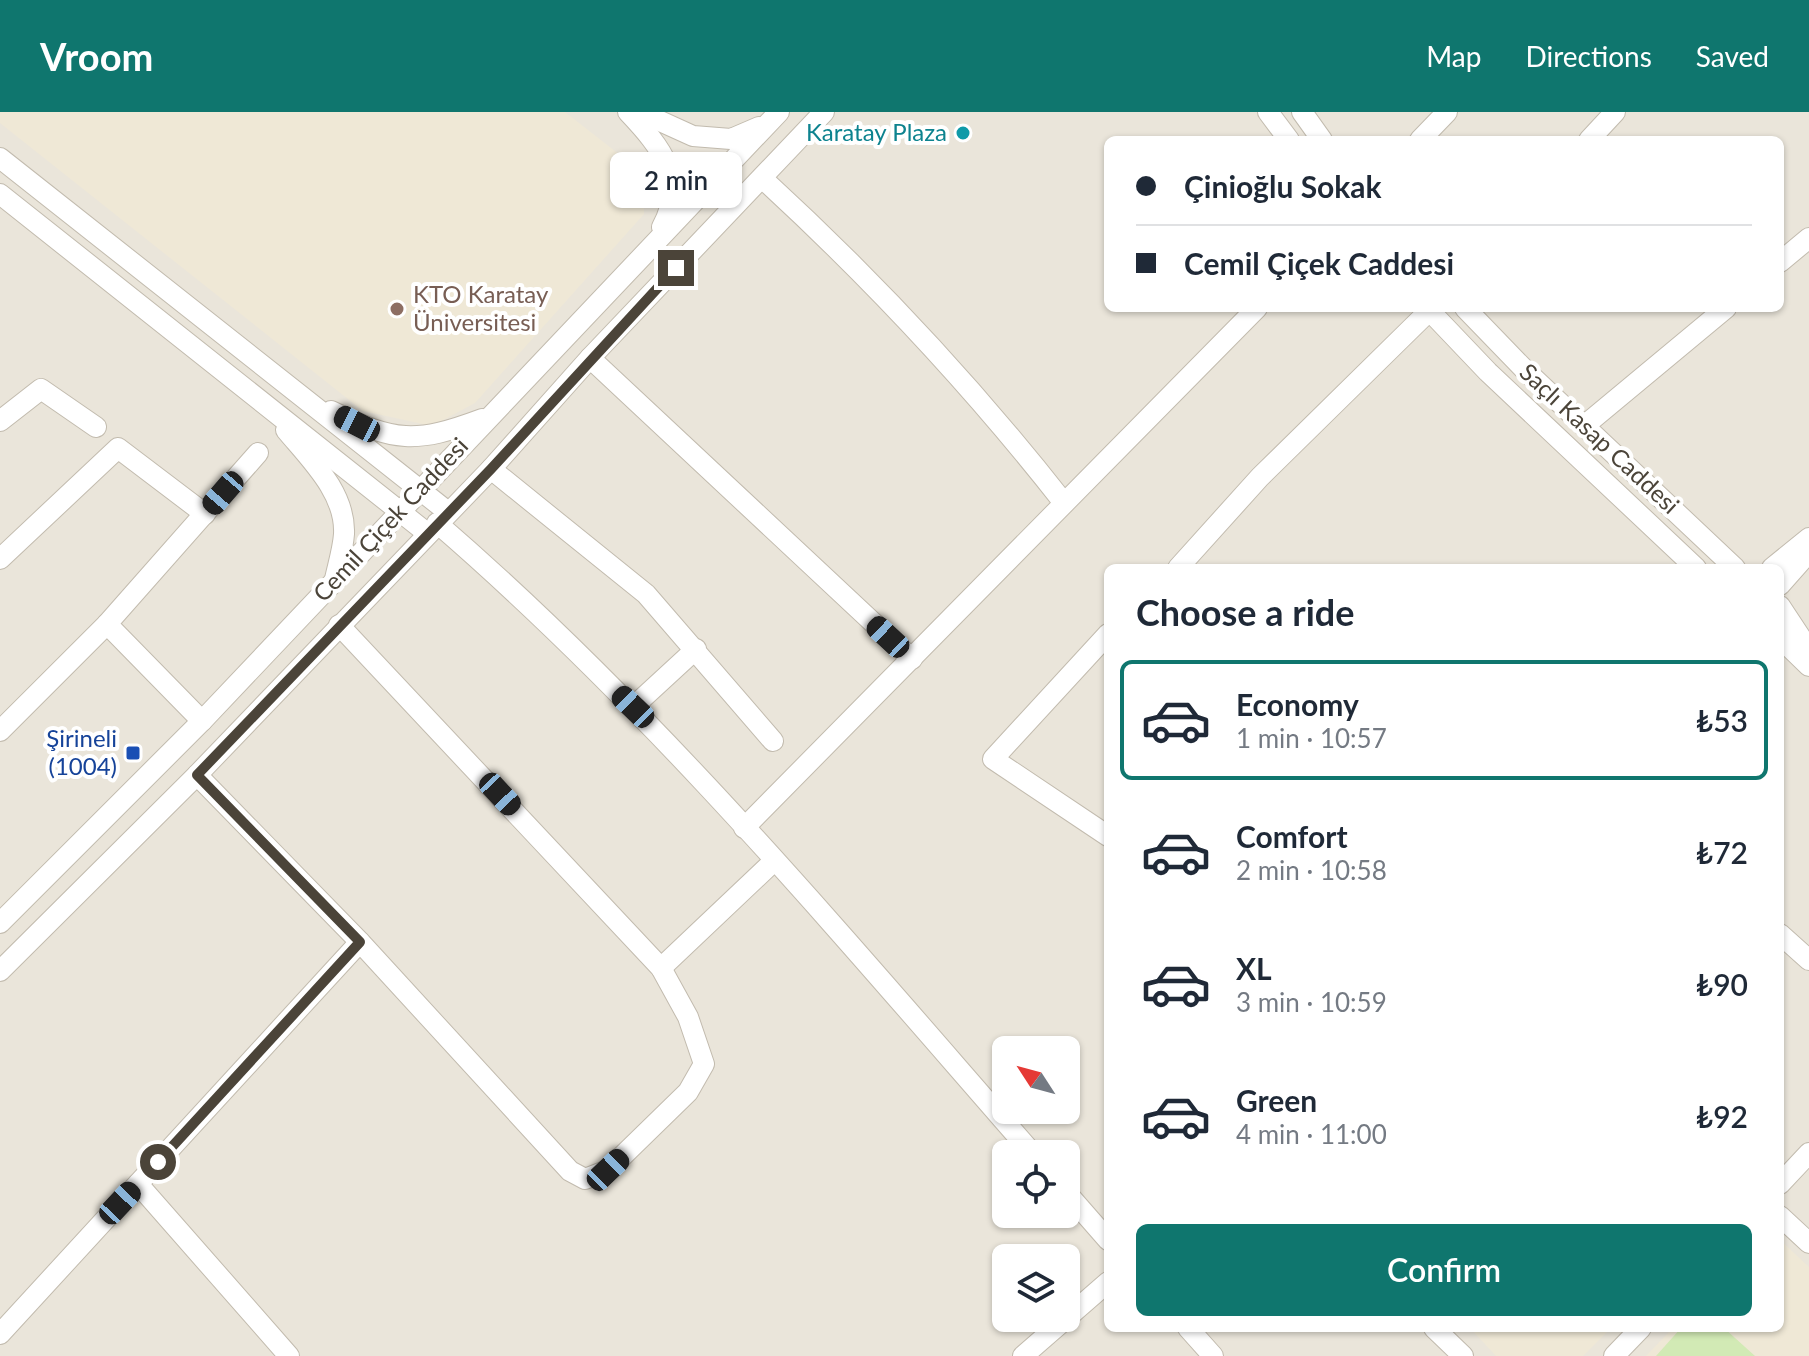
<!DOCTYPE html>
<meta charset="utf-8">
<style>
:root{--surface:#fff;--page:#f6f6f7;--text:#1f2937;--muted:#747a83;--line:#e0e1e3;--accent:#0f766e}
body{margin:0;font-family:Lato,sans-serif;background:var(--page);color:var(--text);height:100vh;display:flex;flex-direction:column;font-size:30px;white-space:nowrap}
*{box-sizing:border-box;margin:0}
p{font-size:26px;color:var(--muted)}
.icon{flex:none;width:44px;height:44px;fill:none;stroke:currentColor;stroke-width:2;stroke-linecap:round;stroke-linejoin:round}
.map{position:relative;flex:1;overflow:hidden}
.panel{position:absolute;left:1104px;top:452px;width:680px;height:768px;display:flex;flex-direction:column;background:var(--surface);border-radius:12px;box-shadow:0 2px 6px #0004}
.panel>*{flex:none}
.guide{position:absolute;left:1104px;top:24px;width:680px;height:176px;border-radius:12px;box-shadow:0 2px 6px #0004;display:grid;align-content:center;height:176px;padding:0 32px;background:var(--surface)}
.needle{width:52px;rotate:306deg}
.fabs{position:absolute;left:992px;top:924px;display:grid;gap:16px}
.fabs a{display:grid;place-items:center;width:88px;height:88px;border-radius:12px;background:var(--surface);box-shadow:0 2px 6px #0004;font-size:40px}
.end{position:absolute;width:36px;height:36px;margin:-18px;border:10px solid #4b4439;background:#fff;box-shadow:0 0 0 4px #fff}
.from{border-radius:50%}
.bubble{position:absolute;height:56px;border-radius:12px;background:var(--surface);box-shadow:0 2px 6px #0004;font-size:26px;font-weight:600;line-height:56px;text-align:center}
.car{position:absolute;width:24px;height:48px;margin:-24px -12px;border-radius:10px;box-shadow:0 0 6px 2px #0007;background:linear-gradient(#222 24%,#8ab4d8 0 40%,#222 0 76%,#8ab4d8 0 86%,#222 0)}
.guide b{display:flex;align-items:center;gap:28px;height:76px;font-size:30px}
.guide b+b{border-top:2px solid var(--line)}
.guide i{width:20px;height:20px;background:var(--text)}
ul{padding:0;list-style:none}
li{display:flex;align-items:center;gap:24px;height:120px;margin:0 16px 12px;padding:0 16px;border:4px solid transparent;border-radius:12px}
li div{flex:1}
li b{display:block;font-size:30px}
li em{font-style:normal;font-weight:600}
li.current{border-color:var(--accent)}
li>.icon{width:72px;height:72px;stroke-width:1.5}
h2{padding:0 32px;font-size:36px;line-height:96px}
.primary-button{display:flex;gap:16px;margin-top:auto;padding:16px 32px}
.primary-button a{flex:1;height:92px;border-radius:12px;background:var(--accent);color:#fff;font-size:32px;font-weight:600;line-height:92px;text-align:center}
header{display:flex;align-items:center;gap:48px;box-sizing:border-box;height:112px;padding:0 40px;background:var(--accent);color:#fff}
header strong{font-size:38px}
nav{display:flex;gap:44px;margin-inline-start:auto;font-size:28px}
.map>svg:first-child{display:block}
.residential{fill:#eae5da;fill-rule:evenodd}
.education{fill:#efe8d6}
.green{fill:#d2eab5}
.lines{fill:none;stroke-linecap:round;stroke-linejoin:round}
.minor-casing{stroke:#c2bbae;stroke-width:22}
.minor{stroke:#fff;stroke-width:20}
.route{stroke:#4b4439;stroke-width:10}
.culture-dot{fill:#0f9aa8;stroke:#fff;stroke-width:3}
.education-dot{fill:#8d6e63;stroke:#fff;stroke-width:3}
.transit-dot{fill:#1a4fb4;stroke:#fff;stroke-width:3}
.labels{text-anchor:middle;stroke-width:8;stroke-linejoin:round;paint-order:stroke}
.culture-label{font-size:24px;fill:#0d838f;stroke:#fff;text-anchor:end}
.education-label{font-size:24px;fill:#785e54;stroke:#fff;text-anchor:start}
.street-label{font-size:24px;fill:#4b4439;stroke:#fff}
.transit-label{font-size:24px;fill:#164399;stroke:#fff;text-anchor:end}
</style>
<header>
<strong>Vroom</strong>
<nav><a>Map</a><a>Directions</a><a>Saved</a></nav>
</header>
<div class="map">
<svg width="1809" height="1244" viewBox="0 0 1809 1244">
<rect width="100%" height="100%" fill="#f6f3ec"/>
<path class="residential" d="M0,0H1809V1244H0ZM1108,28H1780V196H1108ZM1108,456H1780V1216H1108ZM1006,938H1066V998H1006ZM1006,1042H1066V1102H1006ZM1006,1146H1066V1206H1006Z"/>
<g class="education">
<polygon points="0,0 565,0 643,61 644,102 475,291 432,314 363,299 0,11"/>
<polygon points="1780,1128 1809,1155 1809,1244 1646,1244 1673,1216 1780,1216"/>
<polygon points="1470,1216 1611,1216 1583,1244 1496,1244"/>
</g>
<polygon class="green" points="1681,1216 1724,1216 1755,1244 1656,1244"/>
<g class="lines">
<g class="minor-casing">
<g id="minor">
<path d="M628,0C661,35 688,68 662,115"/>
<polyline points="640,0 693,24 731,27 759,15"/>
<polyline points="1268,0 1289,28"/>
<polyline points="1302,0 1322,28"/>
<polyline points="1420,28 1447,0"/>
<polyline points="1589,28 1615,0"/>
<polyline points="0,46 448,400"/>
<path d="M762,66C871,166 973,275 1064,391"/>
<polyline points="0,82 427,421"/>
<polyline points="1780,150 1809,126"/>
<polyline points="1427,196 1488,260 1696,456"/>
<polyline points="1465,196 1525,258 1735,456"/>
<polyline points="590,246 912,547"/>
<path d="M331,299C395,330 415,332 482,307"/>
<polyline points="0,309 41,277 96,315"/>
<polyline points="1584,314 1726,196"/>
<path d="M286,318C310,347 346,381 344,422C343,437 338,453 335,467"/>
<polyline points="491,357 646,482 773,629"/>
<path d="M437,411C656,600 843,825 1033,1042"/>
<polyline points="0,447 118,336 205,402"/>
<polyline points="1178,456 1260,365 1429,199"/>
<polyline points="1772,456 1809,426"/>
<polyline points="1780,473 1809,440"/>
<polyline points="1780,494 1809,538"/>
<polyline points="1108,522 993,647 1108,724"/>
<polyline points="1780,526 1809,554"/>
<polyline points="633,595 696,537"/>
<polyline points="202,609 107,512 258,341"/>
<polyline points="0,619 107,512"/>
<polyline points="197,663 360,830 570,1059 585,1067 608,1058 688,980 704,952 688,905 661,856 339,513"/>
<polyline points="744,716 1257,196"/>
<polyline points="0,811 202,609 779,0"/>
<polyline points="1780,822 1809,848"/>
<polyline points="661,856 774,749"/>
<polyline points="0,859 197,663 491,357 590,246 824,0"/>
<polyline points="138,1072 289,1244"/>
<polyline points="1780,1072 1809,1041"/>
<polyline points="1066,1080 1108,1128"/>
<polyline points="1780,1104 1809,1131"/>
<polyline points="1188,1216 1213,1244"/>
<polyline points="1434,1216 1463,1244"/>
<polyline points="0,1222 360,830"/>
<polyline points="1023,1244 1108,1170"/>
<polyline points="1614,1244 1641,1216"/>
</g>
</g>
<use href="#minor" class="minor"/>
</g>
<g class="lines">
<polyline class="route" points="158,1050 360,830 197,663 491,357 676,156"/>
</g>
<circle class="culture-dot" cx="963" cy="21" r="8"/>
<circle class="education-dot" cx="397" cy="197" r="8"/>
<rect class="transit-dot" x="125" y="633" width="16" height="16" rx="4"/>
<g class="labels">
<g class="culture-label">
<text x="947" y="29">Karatay Plaza</text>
</g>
<g class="education-label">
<text x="413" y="191">KTO Karatay<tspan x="413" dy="28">Üniversitesi</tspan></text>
</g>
<g class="street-label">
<text transform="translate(1599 327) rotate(43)" y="8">Saçlı Kasap Caddesi</text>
<text transform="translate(391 408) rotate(-47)" y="8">Cemil Çiçek Caddesi</text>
</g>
<g class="transit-label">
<text x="117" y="635">Şirineli<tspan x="117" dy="28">(1004)</tspan></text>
</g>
</g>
</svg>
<div class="fabs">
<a><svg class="needle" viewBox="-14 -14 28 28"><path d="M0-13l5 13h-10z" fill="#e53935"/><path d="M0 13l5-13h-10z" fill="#747a83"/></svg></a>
<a><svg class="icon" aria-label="locate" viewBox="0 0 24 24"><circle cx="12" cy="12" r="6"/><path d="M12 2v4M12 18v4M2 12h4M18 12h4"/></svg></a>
<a><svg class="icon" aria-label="layers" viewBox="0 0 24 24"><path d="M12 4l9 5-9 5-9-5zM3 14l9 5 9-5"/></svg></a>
</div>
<i class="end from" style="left:158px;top:1050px"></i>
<i class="end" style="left:676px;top:156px"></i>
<div class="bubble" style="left:610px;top:40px;width:132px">2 min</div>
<i class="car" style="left:357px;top:312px;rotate:297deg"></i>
<i class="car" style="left:223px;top:381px;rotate:221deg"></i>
<i class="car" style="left:888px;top:525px;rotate:313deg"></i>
<i class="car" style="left:633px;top:595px;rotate:314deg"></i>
<i class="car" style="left:500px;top:682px;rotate:137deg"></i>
<i class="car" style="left:608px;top:1058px;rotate:46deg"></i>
<i class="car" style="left:120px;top:1091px;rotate:43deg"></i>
<div class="guide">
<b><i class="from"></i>Çinioğlu Sokak</b>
<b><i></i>Cemil Çiçek Caddesi</b>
</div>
<section class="panel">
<h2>Choose a ride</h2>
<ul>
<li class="current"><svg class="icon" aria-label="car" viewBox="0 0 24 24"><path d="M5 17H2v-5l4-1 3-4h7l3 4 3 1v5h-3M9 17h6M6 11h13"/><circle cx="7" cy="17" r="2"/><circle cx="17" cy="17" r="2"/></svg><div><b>Economy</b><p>1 min · 10:57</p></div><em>₺53</em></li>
<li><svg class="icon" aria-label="car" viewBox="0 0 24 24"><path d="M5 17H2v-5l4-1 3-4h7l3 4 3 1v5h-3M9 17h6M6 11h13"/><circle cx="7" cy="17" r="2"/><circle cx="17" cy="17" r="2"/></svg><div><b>Comfort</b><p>2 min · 10:58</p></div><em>₺72</em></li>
<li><svg class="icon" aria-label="car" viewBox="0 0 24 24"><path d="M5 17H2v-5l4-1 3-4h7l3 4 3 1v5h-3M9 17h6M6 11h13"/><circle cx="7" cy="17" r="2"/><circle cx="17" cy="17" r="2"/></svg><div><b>XL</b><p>3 min · 10:59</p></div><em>₺90</em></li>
<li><svg class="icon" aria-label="car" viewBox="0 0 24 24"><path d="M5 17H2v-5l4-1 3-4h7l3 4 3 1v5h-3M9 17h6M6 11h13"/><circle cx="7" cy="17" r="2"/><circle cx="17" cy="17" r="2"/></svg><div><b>Green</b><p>4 min · 11:00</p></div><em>₺92</em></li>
</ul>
<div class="primary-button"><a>Confirm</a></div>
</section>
</div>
